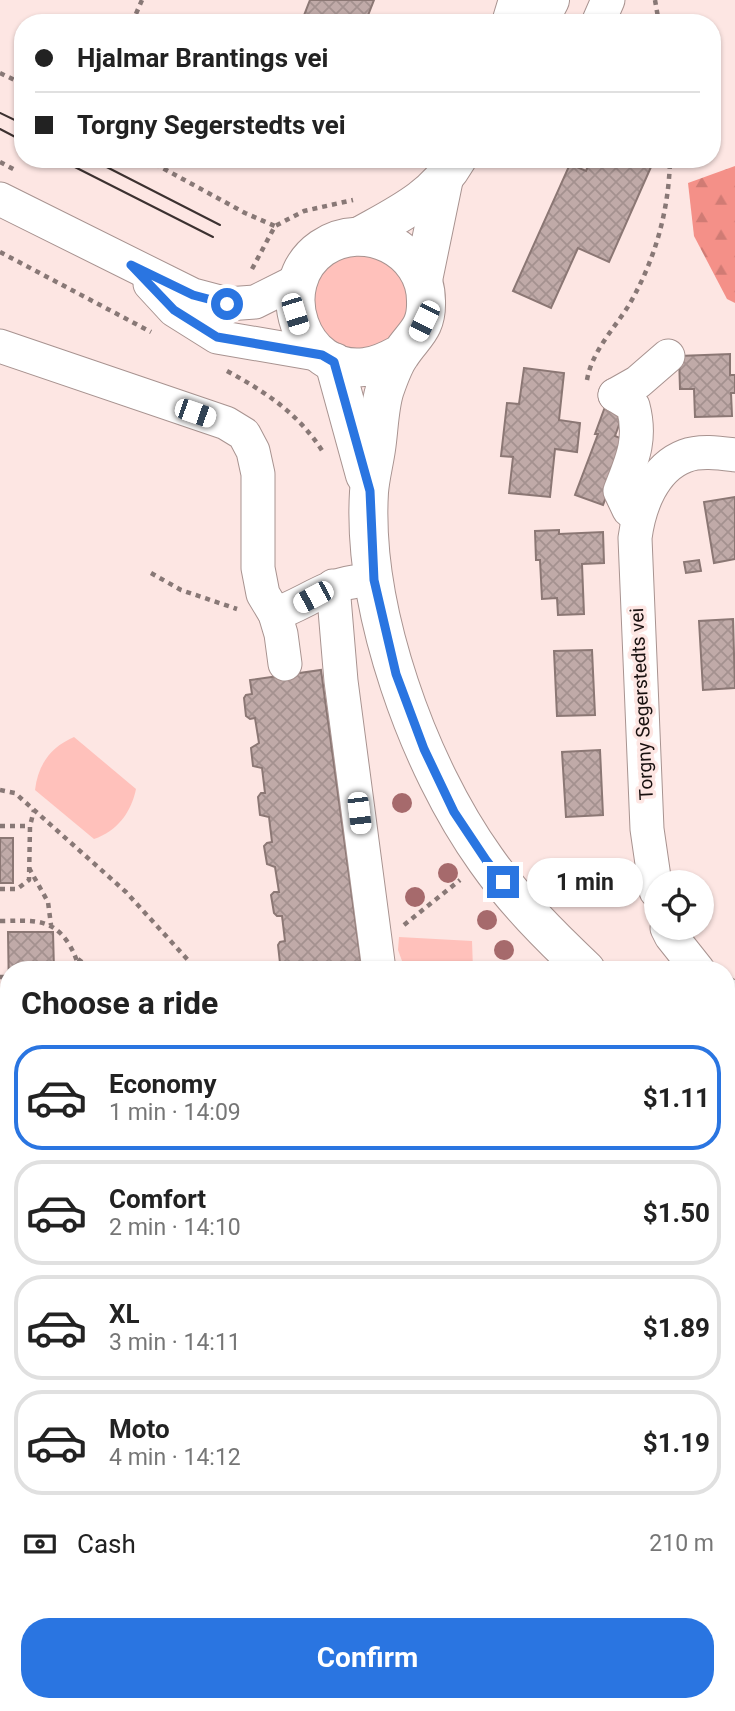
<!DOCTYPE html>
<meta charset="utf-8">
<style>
:root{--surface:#fff;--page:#f6f6f6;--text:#222;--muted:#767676;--line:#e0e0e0;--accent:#2a75e1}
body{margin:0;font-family:Roboto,sans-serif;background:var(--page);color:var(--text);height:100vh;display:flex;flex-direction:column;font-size:26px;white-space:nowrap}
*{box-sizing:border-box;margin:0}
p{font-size:23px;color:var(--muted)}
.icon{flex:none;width:38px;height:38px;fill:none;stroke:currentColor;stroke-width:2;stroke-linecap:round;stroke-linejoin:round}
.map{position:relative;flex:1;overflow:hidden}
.details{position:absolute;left:0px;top:961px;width:735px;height:751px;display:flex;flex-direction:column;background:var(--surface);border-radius:28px 28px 0 0;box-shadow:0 2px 5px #0004}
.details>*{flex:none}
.hud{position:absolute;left:14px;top:14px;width:707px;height:154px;border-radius:28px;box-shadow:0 2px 5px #0004;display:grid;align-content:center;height:154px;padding:0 21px;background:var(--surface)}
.tools{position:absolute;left:644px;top:870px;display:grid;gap:14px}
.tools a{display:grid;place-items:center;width:70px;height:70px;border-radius:50%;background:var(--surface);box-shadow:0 2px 5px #0004;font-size:35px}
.end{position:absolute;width:32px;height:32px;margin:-16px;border:9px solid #2a75e1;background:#fff;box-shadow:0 0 0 4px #fff}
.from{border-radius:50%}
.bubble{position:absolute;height:49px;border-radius:24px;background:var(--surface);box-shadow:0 2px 5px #0004;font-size:23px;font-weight:700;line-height:49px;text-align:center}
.car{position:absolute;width:21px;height:42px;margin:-21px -10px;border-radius:9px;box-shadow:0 0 5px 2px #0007;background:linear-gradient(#fff 24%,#345 0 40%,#fff 0 76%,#345 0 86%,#fff 0)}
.hud b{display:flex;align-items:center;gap:24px;height:66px;font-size:26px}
.hud b+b{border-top:2px solid var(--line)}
.hud i{width:18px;height:18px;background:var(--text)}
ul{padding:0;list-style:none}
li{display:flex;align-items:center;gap:21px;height:105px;margin:0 14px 10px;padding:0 7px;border:4px solid var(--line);border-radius:28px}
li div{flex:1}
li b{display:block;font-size:26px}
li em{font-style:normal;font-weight:700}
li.active{border-color:var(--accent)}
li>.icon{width:63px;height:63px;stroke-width:1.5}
h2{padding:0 21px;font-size:32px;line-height:84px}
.pay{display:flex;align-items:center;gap:18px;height:77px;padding:0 21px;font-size:26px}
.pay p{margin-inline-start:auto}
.button{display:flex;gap:14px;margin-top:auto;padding:14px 21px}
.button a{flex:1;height:80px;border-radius:28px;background:var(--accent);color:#fff;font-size:28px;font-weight:700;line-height:80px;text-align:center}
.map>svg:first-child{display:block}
.green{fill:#ffc1bb}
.forest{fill:url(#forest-firs)}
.building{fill:url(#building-cross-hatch);stroke:#8b7774;stroke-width:2}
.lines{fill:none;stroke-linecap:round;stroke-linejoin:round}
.minor-casing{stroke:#a89390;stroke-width:35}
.major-casing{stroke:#a89390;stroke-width:40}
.path{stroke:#887876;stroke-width:4.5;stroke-dasharray:5 5;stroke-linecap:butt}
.minor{stroke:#fff;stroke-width:33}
.major{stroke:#fff;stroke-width:38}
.tram{stroke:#3c3130;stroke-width:2}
.tree{fill:#a66a6c}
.route{stroke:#2a75e1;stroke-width:9}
.labels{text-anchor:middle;stroke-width:7;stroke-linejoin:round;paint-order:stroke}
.street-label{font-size:19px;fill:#18100f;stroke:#fde6e3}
</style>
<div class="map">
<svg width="735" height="1711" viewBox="0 0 735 1711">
<defs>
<pattern id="forest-firs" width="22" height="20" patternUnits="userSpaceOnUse" patternTransform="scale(1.75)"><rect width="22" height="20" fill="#f49088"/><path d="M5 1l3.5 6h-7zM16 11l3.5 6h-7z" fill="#d07b74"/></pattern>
<pattern id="building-cross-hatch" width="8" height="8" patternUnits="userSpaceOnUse" patternTransform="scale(1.75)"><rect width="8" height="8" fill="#c0aaa8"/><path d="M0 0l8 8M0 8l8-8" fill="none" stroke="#a4918f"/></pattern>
</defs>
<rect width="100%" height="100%" fill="#fde6e3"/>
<g class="green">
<polygon points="368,252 398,269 411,301 401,333 361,355 317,334 311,283 334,258"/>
<path d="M74,737L136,789C131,813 117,831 94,839L35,790C38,764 51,747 74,737Z"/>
<polygon points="399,937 472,941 473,969 405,969 398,950"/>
</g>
<polygon class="forest" points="735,166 735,303 727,299 694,236 688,183"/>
<g class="building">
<polygon points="310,0 374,0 365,23 301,23"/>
<polygon points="591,159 633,159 651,167 609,262 578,248 551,308 513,291 570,164 586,171"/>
<polygon points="730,354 730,375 735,375 735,393 731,393 732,416 695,417 694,389 680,389 679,356"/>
<polygon points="524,368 564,373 559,420 580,423 577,452 555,449 550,497 509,493 513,457 501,456 507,403 519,404"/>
<polygon points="606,404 624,411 615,436 627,441 603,505 575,495 598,434 595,434"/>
<polygon points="735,497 735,559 714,563 704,502"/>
<polygon points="559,530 559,534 603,532 604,563 582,564 584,614 558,615 557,598 542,599 540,560 536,560 535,531"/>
<polygon points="699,560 701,571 686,573 684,562"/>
<polygon points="733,619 735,688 703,690 699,621"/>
<polygon points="592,650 595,715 557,716 554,651"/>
<polygon points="321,670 362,970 289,970 289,965 284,966 280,963 278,945 280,942 285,941 282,916 277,916 274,913 271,895 274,892 279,892 275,867 267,864 264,846 267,843 272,842 269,817 260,815 258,797 261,793 265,793 262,768 253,766 251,748 259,743 255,718 250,719 246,716 244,698 246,695 252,694 250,680"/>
<polygon points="600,750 603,815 566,817 562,752"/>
<rect x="0" y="838" width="13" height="45"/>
<polygon points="8,932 53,932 54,970 9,970 9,996"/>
<rect x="726" y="1179" width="9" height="45"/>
<rect x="26" y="1703" width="45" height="8"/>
<rect x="389" y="1703" width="46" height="8"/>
<rect x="565" y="1703" width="46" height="8"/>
</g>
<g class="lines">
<g class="minor-casing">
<g id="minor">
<polyline points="598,23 608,0"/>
<polyline points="0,199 193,295 227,304 255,302 297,281"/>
<polyline points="150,284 174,310 217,337 322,355"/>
<polyline points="0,346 226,423 244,434 253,451 258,474 258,568 263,594 275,614 281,634 285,664"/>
<path d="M615,395L633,406C642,440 632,460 620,491L629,510L638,516"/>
<polyline points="615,395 638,382 668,356"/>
<polyline points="333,586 341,681 379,970"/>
<path d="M275,614C302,605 325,586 353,582"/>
<path d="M656,891L647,829L635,538C639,507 653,468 685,456C700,450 720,453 735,455"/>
<polyline points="667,928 671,936 698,970"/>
<polyline points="726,994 735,1000"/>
<polyline points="0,1494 2,1711"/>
<polyline points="494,1703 494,1711"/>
<polyline points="620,1703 620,1711"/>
</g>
</g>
<g class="major-casing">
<g id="major">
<polyline points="511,23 518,0"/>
<polyline points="538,23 550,0"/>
<path d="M360,236C397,215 435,198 457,159"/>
<polyline points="423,280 444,178"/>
<path d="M400,354C389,360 378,366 365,367C300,375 270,284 322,248C364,219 426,249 426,301C427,329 414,334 401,354C394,363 389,378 385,389C379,407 379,430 376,449C374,463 370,478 369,492C362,609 418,765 486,860C514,900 550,936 586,970"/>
<polyline points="334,362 365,475"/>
<polyline points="726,1068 735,1073"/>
</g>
</g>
<g class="path">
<polyline points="655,0 659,23"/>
<polyline points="132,23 142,0"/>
<polyline points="0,73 23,84"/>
<polyline points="146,159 245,213 275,226"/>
<polyline points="231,159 242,165"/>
<polyline points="0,162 15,170"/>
<polyline points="0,252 151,332"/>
<polyline points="252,269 275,226 304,211 353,200"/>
<path d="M227,371C266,392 299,414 323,452"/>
<path d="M587,380C592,351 614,329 629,305C655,260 669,211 670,159"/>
<polyline points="151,573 181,590 237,609"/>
<polyline points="0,790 15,793 126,892 197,970"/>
<polyline points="0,826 30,826"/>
<polyline points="29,868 48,902 51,925"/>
<polyline points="0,889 17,889 29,880 30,826 34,810"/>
<path d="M0,921C29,921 51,916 69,944C74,953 77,959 79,970"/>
<polyline points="404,925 460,880"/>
<polyline points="78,959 92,970"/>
<polyline points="0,977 6,977"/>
<polyline points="726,1126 735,1122"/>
<polyline points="0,1155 9,1165"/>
<polyline points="726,1168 735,1166"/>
<polyline points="0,1244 9,1244"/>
<polyline points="0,1279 9,1279"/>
<polyline points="0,1419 9,1437"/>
<polyline points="726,1438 735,1432"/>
<polyline points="726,1447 735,1457"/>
<polyline points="126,1703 126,1711"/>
<polyline points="150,1703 158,1711"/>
<polyline points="151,1711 159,1703"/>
</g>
<use href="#minor" class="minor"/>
<use href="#major" class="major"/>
<g class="tram">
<polyline points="0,113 23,124"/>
<polyline points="0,129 23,141"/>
<polyline points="59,159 213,237"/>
<polyline points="91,159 220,225"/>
</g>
</g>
<g class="tree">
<circle cx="402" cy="803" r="10"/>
<circle cx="448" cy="873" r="10"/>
<circle cx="415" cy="897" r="10"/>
<circle cx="487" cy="920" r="10"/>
<circle cx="504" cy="950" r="10"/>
</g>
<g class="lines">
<polyline class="route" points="227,304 193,295 131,265 174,310 217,337 322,355 334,362 370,491 374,580 396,674 424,749 454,812 486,860 503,882"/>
</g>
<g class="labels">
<g class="street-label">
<text transform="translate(641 704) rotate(-93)" y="7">Torgny Segerstedts vei</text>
</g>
</g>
</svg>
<div class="tools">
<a><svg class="icon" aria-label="locate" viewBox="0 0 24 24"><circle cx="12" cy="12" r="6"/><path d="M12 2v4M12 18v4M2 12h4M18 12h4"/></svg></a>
</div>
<i class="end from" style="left:227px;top:304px"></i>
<i class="end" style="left:503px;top:882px"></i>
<div class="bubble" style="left:527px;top:858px;width:116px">1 min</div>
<i class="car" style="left:295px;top:314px;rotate:163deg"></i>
<i class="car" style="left:424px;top:321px;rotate:206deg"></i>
<i class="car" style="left:195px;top:413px;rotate:109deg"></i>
<i class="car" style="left:313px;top:597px;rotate:242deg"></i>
<i class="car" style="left:359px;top:813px;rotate:173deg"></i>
<div class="hud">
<b><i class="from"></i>Hjalmar Brantings vei</b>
<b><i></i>Torgny Segerstedts vei</b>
</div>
<section class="details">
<h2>Choose a ride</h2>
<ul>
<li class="active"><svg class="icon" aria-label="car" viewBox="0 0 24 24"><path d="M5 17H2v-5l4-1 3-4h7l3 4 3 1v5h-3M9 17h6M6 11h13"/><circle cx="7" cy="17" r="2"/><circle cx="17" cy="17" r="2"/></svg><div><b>Economy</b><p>1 min · 14:09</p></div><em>$1.11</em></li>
<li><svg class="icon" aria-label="car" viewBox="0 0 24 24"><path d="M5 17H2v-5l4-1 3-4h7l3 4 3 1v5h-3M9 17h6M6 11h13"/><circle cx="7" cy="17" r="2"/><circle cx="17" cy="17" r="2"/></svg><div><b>Comfort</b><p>2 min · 14:10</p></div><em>$1.50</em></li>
<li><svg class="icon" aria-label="car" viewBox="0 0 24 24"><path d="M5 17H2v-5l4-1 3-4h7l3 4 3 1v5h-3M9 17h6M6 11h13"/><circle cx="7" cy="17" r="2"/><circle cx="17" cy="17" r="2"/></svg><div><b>XL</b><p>3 min · 14:11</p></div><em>$1.89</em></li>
<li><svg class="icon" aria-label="car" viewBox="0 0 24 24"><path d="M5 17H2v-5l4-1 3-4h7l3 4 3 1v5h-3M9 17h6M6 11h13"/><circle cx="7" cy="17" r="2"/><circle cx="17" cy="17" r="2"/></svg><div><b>Moto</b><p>4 min · 14:12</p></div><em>$1.19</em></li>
</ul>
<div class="pay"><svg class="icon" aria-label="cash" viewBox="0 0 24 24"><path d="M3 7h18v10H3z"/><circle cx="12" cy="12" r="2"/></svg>Cash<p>210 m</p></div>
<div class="button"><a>Confirm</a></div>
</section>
</div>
